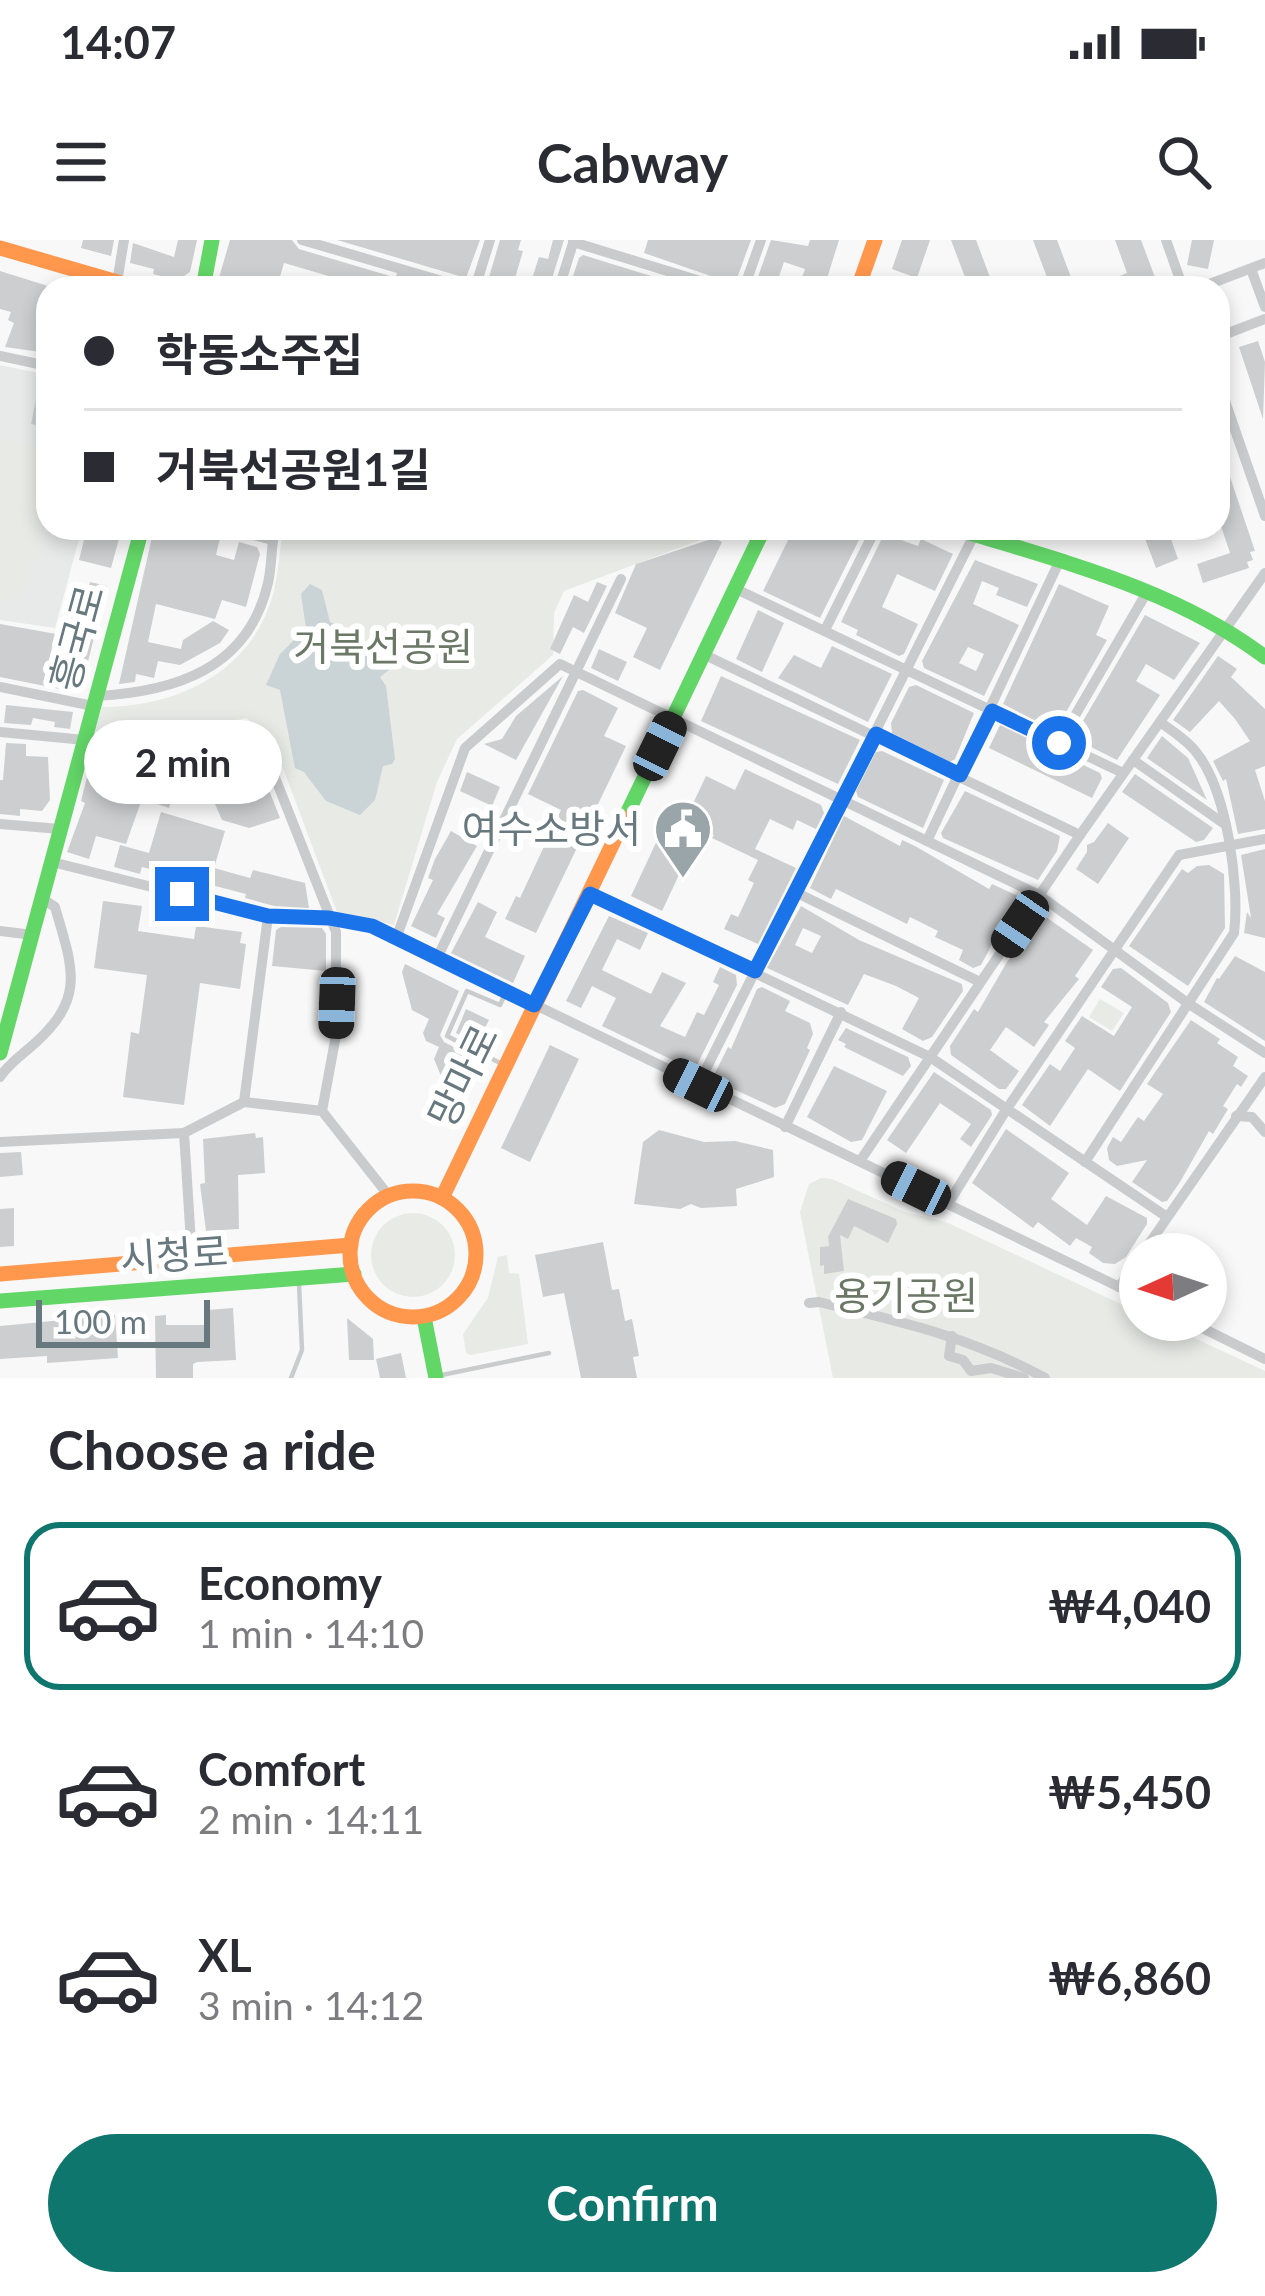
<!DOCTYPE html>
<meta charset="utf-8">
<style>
:root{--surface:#fff;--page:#f2f2f3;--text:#2b2b33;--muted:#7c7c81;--line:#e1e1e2;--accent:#0f766e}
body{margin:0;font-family:Lato,"Noto Sans KR",sans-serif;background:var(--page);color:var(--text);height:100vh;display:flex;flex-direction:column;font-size:45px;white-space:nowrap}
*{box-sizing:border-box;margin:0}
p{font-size:39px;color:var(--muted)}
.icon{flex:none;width:66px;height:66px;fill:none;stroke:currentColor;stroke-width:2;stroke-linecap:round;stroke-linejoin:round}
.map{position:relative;height:1138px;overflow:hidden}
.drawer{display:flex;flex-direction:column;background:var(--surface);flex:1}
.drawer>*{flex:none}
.top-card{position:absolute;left:36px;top:36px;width:1194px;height:264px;border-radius:36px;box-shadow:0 6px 18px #0003;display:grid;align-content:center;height:264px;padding:0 48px;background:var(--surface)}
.needle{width:78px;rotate:267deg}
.tools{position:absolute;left:1119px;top:993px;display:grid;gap:24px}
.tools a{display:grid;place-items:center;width:108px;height:108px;border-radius:50%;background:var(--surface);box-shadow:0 6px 18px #0003;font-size:60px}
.scale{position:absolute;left:36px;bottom:30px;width:174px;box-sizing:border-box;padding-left:12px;border:6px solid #67787f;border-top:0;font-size:33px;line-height:42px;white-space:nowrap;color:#67787f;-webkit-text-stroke:9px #fff;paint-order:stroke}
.end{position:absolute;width:54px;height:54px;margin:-27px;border:15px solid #1a73e8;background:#fff;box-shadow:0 0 0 6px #fff}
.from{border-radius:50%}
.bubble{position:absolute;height:84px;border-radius:42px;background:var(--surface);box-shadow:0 6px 18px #0003;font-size:39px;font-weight:700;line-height:84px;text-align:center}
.car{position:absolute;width:36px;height:72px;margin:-36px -18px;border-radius:15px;box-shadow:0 0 9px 3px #0007;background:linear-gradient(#222 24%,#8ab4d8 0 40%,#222 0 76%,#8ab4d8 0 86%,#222 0)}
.top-card b{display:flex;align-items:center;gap:42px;height:114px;font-size:45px}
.top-card b+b{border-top:3px solid var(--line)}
.top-card i{width:30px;height:30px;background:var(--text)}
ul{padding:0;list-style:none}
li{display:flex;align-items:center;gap:36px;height:168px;margin:0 24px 18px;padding:0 24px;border:6px solid transparent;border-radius:36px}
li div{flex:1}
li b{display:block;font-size:45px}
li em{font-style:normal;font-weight:700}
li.selected{border-color:var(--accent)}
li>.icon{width:108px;height:108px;stroke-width:1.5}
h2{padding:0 48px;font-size:54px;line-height:144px}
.action{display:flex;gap:24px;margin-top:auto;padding:24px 48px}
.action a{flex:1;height:138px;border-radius:72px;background:var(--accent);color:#fff;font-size:48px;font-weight:700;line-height:138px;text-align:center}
.status{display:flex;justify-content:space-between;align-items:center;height:84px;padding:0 60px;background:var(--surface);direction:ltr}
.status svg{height:33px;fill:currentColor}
header{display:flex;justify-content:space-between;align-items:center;height:156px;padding:0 48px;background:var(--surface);font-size:54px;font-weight:700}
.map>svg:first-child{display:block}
.built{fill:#e8eaea}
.green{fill:#e8eae6}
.water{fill:#cad3d5}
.building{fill:#cdcecf;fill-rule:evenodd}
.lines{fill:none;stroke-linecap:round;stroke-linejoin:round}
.lane{stroke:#c9cbcc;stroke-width:4.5}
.street{stroke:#c9cbcc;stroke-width:10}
.fast{stroke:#63d668;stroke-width:15}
.slow{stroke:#ff974d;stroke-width:15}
.route{stroke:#1a73e8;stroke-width:15}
.labels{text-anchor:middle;stroke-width:12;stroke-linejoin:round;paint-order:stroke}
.street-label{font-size:39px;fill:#67787f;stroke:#fff}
.park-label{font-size:39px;fill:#6b7866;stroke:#fff}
.poi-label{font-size:39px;fill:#67787f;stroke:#fff;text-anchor:end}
</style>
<div class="status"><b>14:07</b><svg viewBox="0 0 49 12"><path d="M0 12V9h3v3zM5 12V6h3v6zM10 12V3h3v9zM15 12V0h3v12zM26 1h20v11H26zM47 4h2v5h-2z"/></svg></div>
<header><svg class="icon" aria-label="menu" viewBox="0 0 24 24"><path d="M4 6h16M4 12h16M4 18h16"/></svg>Cabway<svg class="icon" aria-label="search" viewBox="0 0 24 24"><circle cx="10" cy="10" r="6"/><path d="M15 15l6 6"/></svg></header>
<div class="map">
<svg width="1265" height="1138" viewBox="0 0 1265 1138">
<rect width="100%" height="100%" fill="#f8f8f8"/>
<polygon class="built" points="0,125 48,135 48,288 82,288 55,388 0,380"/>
<g class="green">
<polygon points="0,199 39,208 48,214 48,257 24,351 11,362 0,363"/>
<path d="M284,288H732L564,351L554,373L553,415L457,499L437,542L394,685L337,672L272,499L246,478L86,517L102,467C174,467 247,435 271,361C279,337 278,312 284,288Z"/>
<polygon points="1100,759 1124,773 1112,791 1089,777"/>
<polygon points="821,938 832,939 905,972 946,982 1140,1073 1140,1080 1156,1080 1265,1131 1265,1138 833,1138 800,972 809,944"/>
<circle cx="413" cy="1015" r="42"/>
<polygon points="507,1015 509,1033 519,1034 528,1104 470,1115 466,1113 463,1094 488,1058 498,1017"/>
</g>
<polygon class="water" points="310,344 322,350 330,382 353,393 388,421 389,430 380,437 386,446 395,519 392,524 383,526 375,560 360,575 326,561 304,532 295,528 280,450 266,445 280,414 306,388 301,354"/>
<g class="building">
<polygon points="83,0 114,0 111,16 81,8"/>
<polygon points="178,0 197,0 190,32 178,40 153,34 154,29 130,23 133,3 174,17"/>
<polygon points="230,0 292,0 299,9 390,36 388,48 370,48 284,23 279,40 297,48 222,48 218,41"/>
<polygon points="337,0 480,0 466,38"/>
<polygon points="500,0 521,0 518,10 523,11 512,48 493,46 489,37"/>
<polygon points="553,0 564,0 549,48 529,48 539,17 548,19"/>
<polygon points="648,0 751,0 736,41 731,43 644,13"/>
<polygon points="771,0 808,6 810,0 839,0 824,48 798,48 805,29 784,22 775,48 754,48"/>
<polygon points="902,0 930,0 917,38 892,29"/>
<polygon points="951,0 976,0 994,48 969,48"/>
<polygon points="1033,0 1057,0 1075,48 1051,48"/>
<polygon points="1115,0 1141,0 1159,48 1090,48 1127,33"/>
<polygon points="1192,0 1214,0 1208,29 1187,25"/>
<polygon points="583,15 690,48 569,48 579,18"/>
<polygon points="0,31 48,46 48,113 5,107 14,83 8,80 11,72 0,69"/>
<polygon points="1258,101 1265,122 1263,179 1239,107"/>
<polygon points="40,140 48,142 48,187 31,184"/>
<polygon points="1229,234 1255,311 1250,312 1253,320 1247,322 1249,328 1203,343 1197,324 1230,313 1218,277 1218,238"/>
<polygon points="87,288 122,288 111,328 79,320"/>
<polygon points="154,288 179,288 220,298 216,315 234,320 239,302 257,307 260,314 246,367 222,360 215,379 156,364 148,402 181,409 183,400 213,381 229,390 220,403 180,425 158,421 154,438 136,434 135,442 119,444"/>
<polygon points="794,288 856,288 863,292 820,378 763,351"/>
<polygon points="1141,288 1167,288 1178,319 1156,328"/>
<polygon points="884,294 918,306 921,299 953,314 935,351 897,334 882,367 918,384 904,414 899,416 856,395 858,390 841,382"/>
<polygon points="714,298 722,302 660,430 633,417 647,388 615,373 636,324"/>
<path d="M975,320L1038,344L1027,367L996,355L999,348L982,341L973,364L1019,385L984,456L924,428L922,421ZM968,407L984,414L976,431L959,423Z"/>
<path d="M90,342L107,346L80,453L0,437V384L62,395L73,374L79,347L88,349ZM52,407L69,411L64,434L47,430Z"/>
<polygon points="597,342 607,346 584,393 573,387 560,414 550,409 574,355 588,362"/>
<polygon points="1059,344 1109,366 1096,395 1107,400 1057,488 1052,489 1003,464"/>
<polygon points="758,370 784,383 762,432 736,419"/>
<polygon points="1145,375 1200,403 1174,440 1146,424 1136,441 1160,455 1117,520 1073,498"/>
<polygon points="832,406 892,434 868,482 778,438 794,415 821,428"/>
<polygon points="599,409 627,422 618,441 591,428"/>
<polygon points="1218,416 1237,429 1231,437 1265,469 1265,526 1255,530 1265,561 1265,589 1238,594 1226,539 1223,541 1213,521 1250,501 1235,479 1219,461 1190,492 1173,480"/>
<polygon points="563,436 516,520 484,504 502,499 516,476"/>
<polygon points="721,436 860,500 838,544 701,481"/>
<polygon points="916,445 974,473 955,519 950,522 892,493 891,483 909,447"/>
<polygon points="583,450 618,468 604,496 626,506 536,693 505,679 516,656 520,658 561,570 528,554 578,451"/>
<polygon points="6,465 73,472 70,489 54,487 55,482 33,478 31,485 4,483"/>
<polygon points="1000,485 1100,533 1102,538 1092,558 989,508"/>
<polygon points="245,496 249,499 280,578 249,588 222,580 212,557 176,546 169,568 146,560 158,520 170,524 172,517 190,522 192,514 218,522 224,501"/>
<polygon points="1162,496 1188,518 1207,560 1147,518"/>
<polygon points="6,503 26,504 26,516 48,517 50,560 42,571 20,569 20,576 0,574 0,540 3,540"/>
<polygon points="882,511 944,540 923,588 858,557 856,551 876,512"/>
<polygon points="119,526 113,546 143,556 126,604 96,596 89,619 67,612 85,563 81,561 88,533"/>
<polygon points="745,529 821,565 824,573 816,589 797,580 793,590 770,579 755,609 796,628 758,704 724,689 731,674 738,677 754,643 748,640 758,620 712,598 714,595 689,582 688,574 706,536 735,550"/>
<polygon points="467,532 500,547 492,566 460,551"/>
<polygon points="1135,534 1213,588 1204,600 1196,602 1122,552"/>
<polygon points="965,551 1060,596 1057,611 1038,640 943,598 941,593"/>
<polygon points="161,572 225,591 214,628 250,638 253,630 305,643 309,668 274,666 245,658 246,654 142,627 140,634 114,627 120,605 149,613"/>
<polygon points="844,576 900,606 902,600 915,606 989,649 992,644 1018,656 981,725 973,728 959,720 963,710 935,697 938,691 910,677 907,684 836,649 831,659 810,648"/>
<polygon points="1108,583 1129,598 1098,644 1076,629 1087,612 1087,605 1094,602"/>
<polygon points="451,591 477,606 437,674 445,678 436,698 411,686 433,640 428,638 435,619"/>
<polygon points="661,592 692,607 662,671 631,656"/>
<polygon points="1265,609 1265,698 1244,693 1247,672 1251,678 1241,615"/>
<polygon points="1209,625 1224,634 1225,688 1188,746 1129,706 1182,629 1188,633 1197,626"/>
<polygon points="103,661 142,666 138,691 194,699 196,686 242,692 240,703 246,704 240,749 200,743 184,865 123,857 131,792 139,794 147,735 94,728"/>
<polygon points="478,662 497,672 485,697 525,716 513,743 451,713"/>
<path d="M801,666L859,700L962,744L963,751L932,797L923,801L902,789L919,758L896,746L864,734L848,765L767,728ZM803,688L821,696L812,713L795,705Z"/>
<polygon points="1043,675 1093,710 1075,736 1079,739 1044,782 1049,785 1034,807 1006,787 990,810 1019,831 1006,849 999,849 951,815 950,806 974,769 978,772 1007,722"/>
<polygon points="609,676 648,693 640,710 617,699 602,730 651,754 662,732 686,743 660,786 685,797 697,772 704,775 719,745 713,742 720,727 736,735 737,745 697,825 689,828 602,786 616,758 592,746 581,768 566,761"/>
<polygon points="281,687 322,688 326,694 326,731 272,726 276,690"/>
<polygon points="1235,716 1265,732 1265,801 1204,762 1217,738 1219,739"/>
<polygon points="405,724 459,751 440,795 444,802 473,817 460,845 441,836 434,819 439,807 426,801 423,793 429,779 412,770 402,732"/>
<polygon points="1121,728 1168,763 1171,772 1120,851 1088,829 1050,886 1022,865 1050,824 1060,831 1075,808 1065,801 1082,776 1114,796 1132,767 1101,747 1113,729"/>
<polygon points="762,747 790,761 785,771 810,783 813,794 807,808 810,810 785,864 775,868 716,841 715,833 728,807 731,809 757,749"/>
<polygon points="466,769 489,780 477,804 456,793"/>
<polygon points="1191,780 1220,799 1217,803 1238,817 1233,826 1248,836 1241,847 1237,844 1223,866 1228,869 1213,894 1209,891 1180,942 1167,961 1162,962 1132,942 1147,920 1117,926 1109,920 1107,908 1113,897 1121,902 1138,877 1144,881 1163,854 1147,844"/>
<polygon points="846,788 908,817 911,826 903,836 844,807 846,804 838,800"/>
<polygon points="550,805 579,819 530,922 501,908"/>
<polygon points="834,826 887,851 862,900 851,902 807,877"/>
<polygon points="934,832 991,870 992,875 971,907 960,899 971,884 940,863 906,913 887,900"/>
<polygon points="1006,889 1069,933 1051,959 1087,985 1106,956 1147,978 1147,984 1126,1017 1115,1024 1103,1023 1089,1013 1092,1007 1076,998 1070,1006 1038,982 1033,988 972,943"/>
<polygon points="659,890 704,902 735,901 773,910 774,937 736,949 737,966 701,968 691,964 680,969 634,964 643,902"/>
<polygon points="255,893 256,898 263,897 265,933 238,935 239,989 206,991 200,944 205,943 203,899"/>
<polygon points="21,912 23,935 0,937 0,913"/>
<polygon points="848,959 896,979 897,984 888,1003 854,986 848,999 840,995 844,1031 824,1034 824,1025 820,1026 820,1007 829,1006 828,997"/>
<polygon points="14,968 14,1006 0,1007 0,969"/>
<polygon points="603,1002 612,1050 619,1049 625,1081 632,1079 639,1116 633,1117 637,1138 581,1138 564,1053 543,1057 535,1015"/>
<polygon points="233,1068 236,1120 197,1122 193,1124 193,1138 156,1138 155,1076 166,1075 166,1085 208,1085 207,1070"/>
<polygon points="115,1075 118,1118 47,1123 47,1116 0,1119 0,1086"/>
<polygon points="347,1078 373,1099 374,1120 349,1120"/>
<polygon points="401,1113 406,1138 380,1138 376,1119"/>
</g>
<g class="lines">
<g class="lane">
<polyline points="502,824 447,796 467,751 500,765 506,752"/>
<polyline points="437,1136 549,1113"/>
<polyline points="291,1138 302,1110 299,1044"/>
</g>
<g class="street">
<polyline points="302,0 466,48"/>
<polyline points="1166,0 1183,48"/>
<polyline points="573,2 723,48"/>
<polyline points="1251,29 1265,67"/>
<polyline points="117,42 124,0"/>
<polyline points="398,48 403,30"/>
<polyline points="475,48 490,0"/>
<polyline points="559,48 574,0"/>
<polyline points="744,48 761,0"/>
<polyline points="1199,48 1265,23"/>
<polyline points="1218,97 1265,79"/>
<polyline points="0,116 48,126"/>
<polyline points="1218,141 1265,276"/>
<polyline points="229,288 272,300"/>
<polyline points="736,349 1123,533"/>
<polyline points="825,390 876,288"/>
<polyline points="705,415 1080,595"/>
<polyline points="0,447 93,466"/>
<path d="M96,456C173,452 248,430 268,343C272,326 271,306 275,288"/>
<polyline points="0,492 85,500"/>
<polyline points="1059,503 1147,352"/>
<polyline points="1133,520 1223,583"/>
<polyline points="77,526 246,486 257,492 336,692 336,795 322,871"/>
<polyline points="0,584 60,589"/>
<polyline points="927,601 1059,322"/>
<polyline points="52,622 268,676 329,678 372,686 1140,1057"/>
<polyline points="795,652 980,742"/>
<polyline points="590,654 930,817 1167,977"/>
<polyline points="0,691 33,695"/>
<polyline points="397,696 465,508 560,424 1039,655 1189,764 1265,813"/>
<polyline points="438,716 621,339"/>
<path d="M0,837C9,823 22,815 34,804C87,757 72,727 55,667L43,659"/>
<polyline points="698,845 974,295"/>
<polyline points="244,862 268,676"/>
<polyline points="1236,876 1252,877 1265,892"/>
<polyline points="785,887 841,772"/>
<polyline points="184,893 192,1018"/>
<polyline points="0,902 184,893 244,862 322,871 389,956"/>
<polyline points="860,921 1080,595 1265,333"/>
<path d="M1085,922L1234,693C1240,646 1227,550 1196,512C1187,500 1172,491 1160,482"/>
<polyline points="948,964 1006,870 1179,615 1265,599"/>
<polyline points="1142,1014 1265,837"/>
<polyline points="1119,1047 1140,1016"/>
<path d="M809,1063L819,1062C902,1082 970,1097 1045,1138"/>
<polyline points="1186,1080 1265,1119"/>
<polyline points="952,1096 949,1116 963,1120 971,1131 991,1128 1024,1138"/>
</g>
<g class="fast">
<polyline points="203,48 212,0"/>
<path d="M954,288C1062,322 1173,348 1265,417"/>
<polyline points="625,578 764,288"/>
<polyline points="0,813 142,288"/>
<polyline points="0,1061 354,1034"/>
<polyline points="424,1077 436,1138"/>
</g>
<g class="slow">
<polyline points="0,8 138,48"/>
<polyline points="858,48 875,0"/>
<circle cx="413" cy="1014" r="63"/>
<polyline points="442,958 625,578"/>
<polyline points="0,1034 351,1005"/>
</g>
</g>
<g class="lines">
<polyline class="route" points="182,654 268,676 329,678 372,686 534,765 590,654 755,731 876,494 960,535 992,471 1059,503"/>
</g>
<defs>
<g id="civic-pin" transform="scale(3)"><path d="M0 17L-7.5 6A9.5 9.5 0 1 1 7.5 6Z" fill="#9aa5a9" stroke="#fff"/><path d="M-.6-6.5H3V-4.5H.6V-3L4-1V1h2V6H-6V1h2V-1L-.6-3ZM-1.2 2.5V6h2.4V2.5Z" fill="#fff"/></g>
</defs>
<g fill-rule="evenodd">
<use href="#civic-pin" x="683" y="589"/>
</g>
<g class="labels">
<g class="street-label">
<text transform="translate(77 398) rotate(-75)" y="14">흥국로</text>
<text transform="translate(463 836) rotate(-64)" y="14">망마로</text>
<text transform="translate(174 1015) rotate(-4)" y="14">시청로</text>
</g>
<g class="park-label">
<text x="383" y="421">거북선공원</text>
<text x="906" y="1070">용기공원</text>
</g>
<g class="poi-label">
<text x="641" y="603">여수소방서</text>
</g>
</g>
</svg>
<div class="tools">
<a><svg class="needle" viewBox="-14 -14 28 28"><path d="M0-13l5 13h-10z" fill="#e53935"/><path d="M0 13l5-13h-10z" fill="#7c7c81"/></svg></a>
</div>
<div class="scale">100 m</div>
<i class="end from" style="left:1059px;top:503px"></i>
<i class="end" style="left:182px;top:654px"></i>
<div class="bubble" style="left:84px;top:480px;width:198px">2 min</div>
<i class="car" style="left:660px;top:506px;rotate:26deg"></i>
<i class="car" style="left:1020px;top:684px;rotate:214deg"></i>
<i class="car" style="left:337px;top:763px;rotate:182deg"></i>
<i class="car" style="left:698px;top:845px;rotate:296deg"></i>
<i class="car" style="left:916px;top:948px;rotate:296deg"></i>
<div class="top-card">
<b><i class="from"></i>학동소주집</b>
<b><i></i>거북선공원1길</b>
</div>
</div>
<section class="drawer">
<h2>Choose a ride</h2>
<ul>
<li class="selected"><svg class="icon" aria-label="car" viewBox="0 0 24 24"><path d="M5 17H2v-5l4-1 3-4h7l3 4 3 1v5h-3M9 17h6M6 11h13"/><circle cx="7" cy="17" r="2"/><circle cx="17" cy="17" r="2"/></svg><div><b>Economy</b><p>1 min · 14:10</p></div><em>₩4,040</em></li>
<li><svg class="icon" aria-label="car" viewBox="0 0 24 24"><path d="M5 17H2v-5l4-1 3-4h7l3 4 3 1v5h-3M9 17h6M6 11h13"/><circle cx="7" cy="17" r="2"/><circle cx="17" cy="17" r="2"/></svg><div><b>Comfort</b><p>2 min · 14:11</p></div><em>₩5,450</em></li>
<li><svg class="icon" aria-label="car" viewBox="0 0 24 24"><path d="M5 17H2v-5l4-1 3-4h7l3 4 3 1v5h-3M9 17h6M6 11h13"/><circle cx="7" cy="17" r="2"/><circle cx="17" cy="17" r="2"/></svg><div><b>XL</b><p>3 min · 14:12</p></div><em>₩6,860</em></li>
</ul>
<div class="action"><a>Confirm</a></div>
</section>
